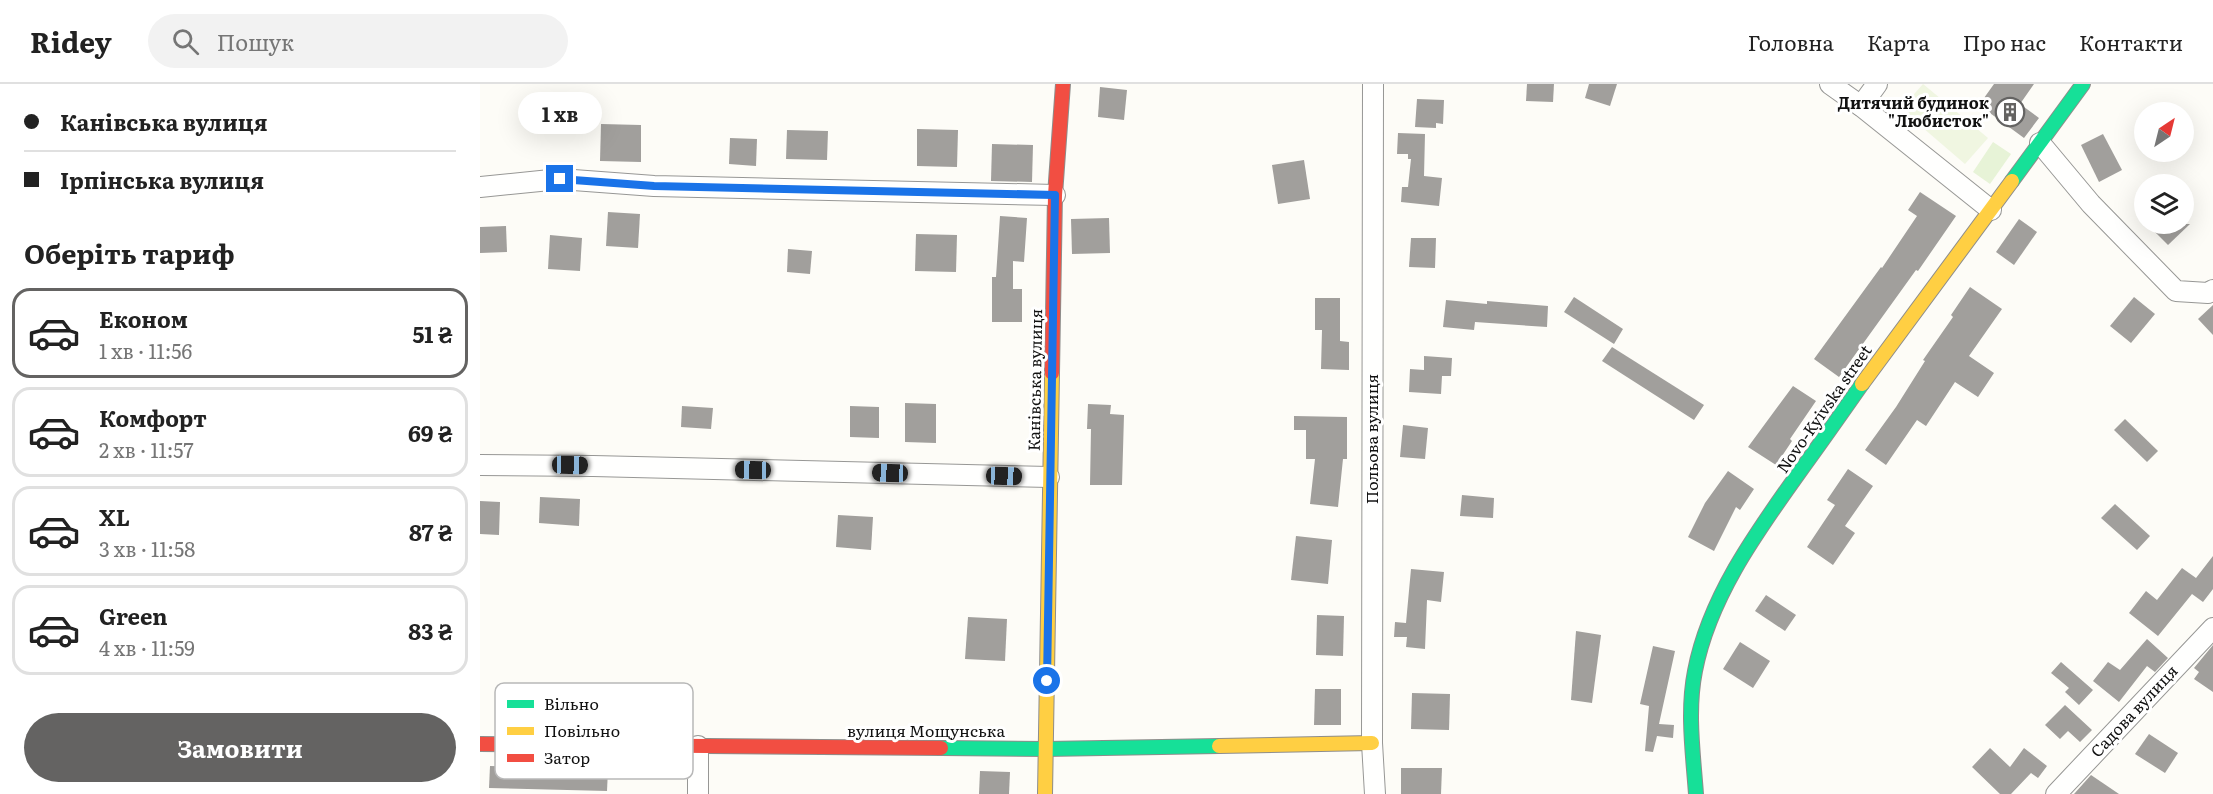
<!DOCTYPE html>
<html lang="uk">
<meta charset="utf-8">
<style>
:root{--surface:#fff;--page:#f2f2f2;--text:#222;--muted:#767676;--line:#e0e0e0;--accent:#646362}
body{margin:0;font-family:Literata,serif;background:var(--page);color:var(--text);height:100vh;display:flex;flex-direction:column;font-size:22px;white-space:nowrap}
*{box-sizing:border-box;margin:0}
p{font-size:20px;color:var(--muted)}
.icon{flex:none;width:33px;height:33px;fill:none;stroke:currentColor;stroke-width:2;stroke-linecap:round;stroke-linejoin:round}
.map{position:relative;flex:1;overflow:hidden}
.details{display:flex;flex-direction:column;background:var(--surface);width:480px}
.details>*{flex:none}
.top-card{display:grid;align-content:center;height:132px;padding:0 24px;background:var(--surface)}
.needle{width:39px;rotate:35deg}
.buttons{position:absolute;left:1654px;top:18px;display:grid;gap:12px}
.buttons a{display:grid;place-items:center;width:60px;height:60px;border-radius:50%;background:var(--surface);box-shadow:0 6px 24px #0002;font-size:30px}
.end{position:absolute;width:27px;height:27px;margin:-14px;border:8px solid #1a73e8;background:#fff;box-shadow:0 0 0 3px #fff}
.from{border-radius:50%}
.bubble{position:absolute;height:42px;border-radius:21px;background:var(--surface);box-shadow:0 6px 24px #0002;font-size:20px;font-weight:700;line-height:42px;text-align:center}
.car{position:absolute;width:18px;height:36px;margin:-18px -9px;border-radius:8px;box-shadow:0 0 4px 2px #0007;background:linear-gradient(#222 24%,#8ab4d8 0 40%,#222 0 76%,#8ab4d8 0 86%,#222 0)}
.top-card b{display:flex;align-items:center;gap:21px;height:57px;font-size:22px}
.top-card b+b{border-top:2px solid var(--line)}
.top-card i{width:15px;height:15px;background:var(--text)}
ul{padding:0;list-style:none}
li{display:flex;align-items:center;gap:18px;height:90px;margin:0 12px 9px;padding:0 12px;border:3px solid var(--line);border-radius:18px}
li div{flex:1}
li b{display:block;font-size:22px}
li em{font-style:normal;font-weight:700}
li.selected{border-color:var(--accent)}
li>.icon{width:54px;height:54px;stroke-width:1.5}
h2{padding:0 24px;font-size:27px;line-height:72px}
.primary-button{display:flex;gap:12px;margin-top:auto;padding:12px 24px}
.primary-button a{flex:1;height:69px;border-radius:36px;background:var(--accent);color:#fff;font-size:24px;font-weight:700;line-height:69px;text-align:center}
header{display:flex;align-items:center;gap:36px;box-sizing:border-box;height:84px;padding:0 30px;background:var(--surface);border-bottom:2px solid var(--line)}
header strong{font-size:28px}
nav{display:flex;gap:33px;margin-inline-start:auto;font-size:21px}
.search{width:420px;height:54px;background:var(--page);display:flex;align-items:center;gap:15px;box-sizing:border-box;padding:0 21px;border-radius:33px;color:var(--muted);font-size:22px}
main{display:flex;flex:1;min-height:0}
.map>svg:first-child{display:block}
.grass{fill:#e7f3d7}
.pitch{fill:#f0f6e1}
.building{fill:#a19f9c}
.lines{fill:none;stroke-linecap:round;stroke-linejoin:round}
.street-casing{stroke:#979795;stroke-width:22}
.fast-casing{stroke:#8e8d8b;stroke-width:16}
.slow-casing{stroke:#8e8d8b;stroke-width:16}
.jam-casing{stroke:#8e8d8b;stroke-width:16}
.street{stroke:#fffffe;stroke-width:20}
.fast{stroke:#16e098;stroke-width:14}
.slow{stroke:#ffcf43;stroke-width:14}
.jam{stroke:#f24e42;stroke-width:14}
.route{stroke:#1a73e8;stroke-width:8}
.labels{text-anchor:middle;stroke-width:6;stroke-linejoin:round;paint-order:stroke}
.poi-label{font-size:16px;font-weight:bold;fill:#111;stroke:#fff;text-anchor:end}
.street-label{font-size:16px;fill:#111;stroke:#fff}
.key{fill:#fff;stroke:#b8b8b8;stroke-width:1.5}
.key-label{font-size:16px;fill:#111}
</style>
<header>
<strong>Ridey</strong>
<div class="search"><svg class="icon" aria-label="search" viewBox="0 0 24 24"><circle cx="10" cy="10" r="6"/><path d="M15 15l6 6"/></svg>Пошук</div>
<nav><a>Головна</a><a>Карта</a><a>Про нас</a><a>Контакти</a></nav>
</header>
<main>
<section class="details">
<div class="top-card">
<b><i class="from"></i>Канівська вулиця</b>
<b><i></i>Ірпінська вулиця</b>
</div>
<h2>Оберіть тариф</h2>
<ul>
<li class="selected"><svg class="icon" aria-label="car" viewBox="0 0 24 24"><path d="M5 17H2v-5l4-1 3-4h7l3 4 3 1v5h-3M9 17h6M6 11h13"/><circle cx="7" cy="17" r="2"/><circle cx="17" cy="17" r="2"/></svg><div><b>Економ</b><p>1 хв · 11:56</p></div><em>51 ₴</em></li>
<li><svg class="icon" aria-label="car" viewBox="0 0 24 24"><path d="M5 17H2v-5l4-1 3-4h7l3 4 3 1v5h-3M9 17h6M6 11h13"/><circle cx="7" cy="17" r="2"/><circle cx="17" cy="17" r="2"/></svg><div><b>Комфорт</b><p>2 хв · 11:57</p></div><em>69 ₴</em></li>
<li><svg class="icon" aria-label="car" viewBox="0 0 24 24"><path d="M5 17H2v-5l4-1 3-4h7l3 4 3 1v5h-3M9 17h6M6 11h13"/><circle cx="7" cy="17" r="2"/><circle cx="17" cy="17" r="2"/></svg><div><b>XL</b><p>3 хв · 11:58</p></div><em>87 ₴</em></li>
<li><svg class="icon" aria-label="car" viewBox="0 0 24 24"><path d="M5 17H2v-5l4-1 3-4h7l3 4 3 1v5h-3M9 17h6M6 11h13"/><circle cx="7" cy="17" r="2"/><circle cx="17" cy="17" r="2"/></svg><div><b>Green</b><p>4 хв · 11:59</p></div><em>83 ₴</em></li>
</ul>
<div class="primary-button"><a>Замовити</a></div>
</section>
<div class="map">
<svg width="1733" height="710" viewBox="0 0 1733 710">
<rect width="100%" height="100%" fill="#fdfcf7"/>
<polygon class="grass" points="1513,58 1531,70 1510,100 1493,88"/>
<polygon class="pitch" points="1443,0 1508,54 1485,80 1421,25"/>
<g class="building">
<polygon points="1047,0 1074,0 1073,18 1046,17"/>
<polygon points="1109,0 1137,0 1130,22 1105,14"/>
<polygon points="1514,0 1554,0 1540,20 1559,34 1544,54 1499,21"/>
<polygon points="620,3 647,6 644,36 618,33"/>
<polygon points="937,15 964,16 963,40 956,39 956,44 935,43"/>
<polygon points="121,40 161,41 161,78 120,77"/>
<polygon points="437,45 478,46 477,83 437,82"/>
<polygon points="307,46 348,47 347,76 306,75"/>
<polygon points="918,49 945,50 944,92 962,94 959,122 921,118 922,103 928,103 931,75 928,75 928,70 917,70"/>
<polygon points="1623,50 1642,86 1619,98 1601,61"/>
<polygon points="250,54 277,55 276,82 249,80"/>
<polygon points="512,60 553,61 552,98 511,97"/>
<polygon points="824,76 830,115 798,120 792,81"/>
<polygon points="1440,108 1476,132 1438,187 1436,186 1359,293 1334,275 1401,183 1402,184 1437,132 1428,126"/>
<polygon points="128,128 160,130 158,164 126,162"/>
<polygon points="520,132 547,134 544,178 533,177 533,205 542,205 542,238 512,238 512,193 516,193"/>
<polygon points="629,134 630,169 592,170 591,135"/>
<polygon points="1539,135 1557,148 1534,181 1516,168"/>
<polygon points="1667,140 1710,140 1688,161"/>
<polygon points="26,142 27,168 0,169 0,143"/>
<polygon points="436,150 477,151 476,188 435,187"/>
<polygon points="70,151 102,154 100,187 68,185"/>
<polygon points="931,154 956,154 955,184 929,183"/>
<polygon points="308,165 332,167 330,190 307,188"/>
<polygon points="1490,203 1522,225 1489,272 1514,289 1498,313 1475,298 1446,342 1437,336 1406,381 1385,366 1416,323 1445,277 1443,276 1473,233 1471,231"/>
<polygon points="1094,213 1143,245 1134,260 1084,228"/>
<polygon points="1654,213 1675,230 1651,259 1630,242"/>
<polygon points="835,214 860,214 860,257 869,258 869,286 841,285 842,246 835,246"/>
<polygon points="966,216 1007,220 1007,217 1068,222 1067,243 995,238 994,246 963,243"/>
<polygon points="1733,221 1733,251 1718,235"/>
<polygon points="1132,263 1224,321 1214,336 1122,277"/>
<polygon points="944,272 972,274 971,292 962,292 961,310 929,308 930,285 944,286"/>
<polygon points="1313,302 1336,317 1310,355 1312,357 1296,381 1268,363"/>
<polygon points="425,319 456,320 456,359 425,358"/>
<polygon points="608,320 631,321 630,330 644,331 642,401 610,401 611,345 607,345"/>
<polygon points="202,322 233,324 231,345 201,343"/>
<polygon points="370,322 399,323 399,354 370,353"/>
<polygon points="814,332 867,333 867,375 863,375 858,423 830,420 835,375 826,375 826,346 814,346"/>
<polygon points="1645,335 1678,367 1667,378 1634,346"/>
<polygon points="923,341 948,344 945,375 920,373"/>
<polygon points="1368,385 1393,402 1365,442 1375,449 1353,481 1327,463 1355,421 1347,416"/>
<polygon points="1248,387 1274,405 1260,426 1256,423 1234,467 1208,453 1225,419"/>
<polygon points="982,411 1014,414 1013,434 980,432"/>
<polygon points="60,413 100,415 99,442 59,439"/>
<polygon points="0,417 20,418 19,451 0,450"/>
<polygon points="1635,420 1670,452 1657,466 1621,434"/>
<polygon points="358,431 393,433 391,466 356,463"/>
<polygon points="816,452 852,456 848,500 811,496"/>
<polygon points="1733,472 1733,505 1723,518 1712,510 1678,552 1649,529 1666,507 1677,516 1702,484 1716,494"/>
<polygon points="931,485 964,488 961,518 947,516 945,565 926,563 927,553 914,553 915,538 926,539"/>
<polygon points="1286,511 1316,531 1305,547 1275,527"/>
<polygon points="837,531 864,532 863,572 836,571"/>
<polygon points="488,533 527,535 525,577 485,575"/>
<polygon points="1096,547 1121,551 1112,619 1091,616"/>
<polygon points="1667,555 1688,574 1675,588 1667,582 1639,618 1613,597 1628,578 1640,586"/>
<polygon points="1260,558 1290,577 1273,604 1243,585"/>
<polygon points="1733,561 1733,608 1714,595 1719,588 1714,584"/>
<polygon points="1173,562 1195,567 1179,640 1194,641 1193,654 1177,652 1173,668 1165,667 1169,622 1160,620"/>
<polygon points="1581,578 1613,606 1599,621 1585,608 1589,604 1571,589"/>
<polygon points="835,605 861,605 861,641 834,641"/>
<polygon points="932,609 970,610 969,646 931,645"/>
<polygon points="1585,621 1612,646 1600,658 1588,647 1580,655 1565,641"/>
<polygon points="1669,650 1698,669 1685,689 1655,670"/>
<polygon points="1510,664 1530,683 1544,664 1567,682 1558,694 1551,689 1531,710 1520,710 1492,683"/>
<polygon points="10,682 128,685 127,707 9,704"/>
<polygon points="921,684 962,684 961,710 921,710"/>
<polygon points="500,687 530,688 529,710 499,710"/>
<polygon points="1611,691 1639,710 1594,710"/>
</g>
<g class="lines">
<g class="street-casing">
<g id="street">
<polyline points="893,0 892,659 895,710"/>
<polyline points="1350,0 1381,22 1511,126"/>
<polyline points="1381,22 1397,0"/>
<polyline points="1560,59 1611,120 1696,207 1728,209 1733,206"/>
<polyline points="0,103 80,95 174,102 575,111"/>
<polyline points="0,381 113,382 569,393"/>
<polyline points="218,662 218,710"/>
<polyline points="1576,710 1733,544"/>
</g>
</g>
<g class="fast-casing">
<g id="fast">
<polyline points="1532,97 1603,0"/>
<polyline points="461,664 566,665 739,662"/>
<path d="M1216,710C1213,669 1207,627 1215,587C1229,514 1276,449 1318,390C1340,360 1361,330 1382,300"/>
</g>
</g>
<g class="slow-casing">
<g id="slow">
<polyline points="1382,300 1532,97"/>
<polyline points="739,662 892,659"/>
<polyline points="565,710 572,289"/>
</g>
</g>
<g class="jam-casing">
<g id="jam">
<polyline points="572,289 575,111 583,0"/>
<polyline points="0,660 461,664"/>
</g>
</g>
<use href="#street" class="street"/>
<use href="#fast" class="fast"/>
<use href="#slow" class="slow"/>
<use href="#jam" class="jam"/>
</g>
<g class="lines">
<polyline class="route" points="80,95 174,102 575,111 567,597"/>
</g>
<defs>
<g id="building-ring" transform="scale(1.5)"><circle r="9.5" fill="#fff" stroke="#646362" stroke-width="1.5"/><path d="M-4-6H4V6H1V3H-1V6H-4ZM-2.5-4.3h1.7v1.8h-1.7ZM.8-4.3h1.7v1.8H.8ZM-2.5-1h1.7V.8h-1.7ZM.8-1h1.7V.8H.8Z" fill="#646362"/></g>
</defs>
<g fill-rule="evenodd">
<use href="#building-ring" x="1530" y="28"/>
</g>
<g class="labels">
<g class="poi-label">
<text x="1509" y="25">Дитячий будинок<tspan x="1509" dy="18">"Любисток"</tspan></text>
</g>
<g class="street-label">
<text transform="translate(555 296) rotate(-89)" y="6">Канівська вулиця</text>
<text transform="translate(1344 325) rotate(-55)" y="6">Novo-Kyivska street</text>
<text transform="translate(892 355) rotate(-90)" y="6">Польова вулиця</text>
<text transform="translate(1654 627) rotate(-47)" y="6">Садова вулиця</text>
<text x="446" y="653">вулиця Мощунська</text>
</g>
</g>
<rect x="15" y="599" width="198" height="96" rx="9" class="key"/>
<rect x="27" y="616" width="27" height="8" fill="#16e098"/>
<rect x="27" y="643" width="27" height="8" fill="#ffcf43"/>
<rect x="27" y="670" width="27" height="8" fill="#f24e42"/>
<g class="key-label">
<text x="64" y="626">Вільно</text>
<text x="64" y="653">Повільно</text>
<text x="64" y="680">Затор</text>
</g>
</svg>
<div class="buttons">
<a><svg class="needle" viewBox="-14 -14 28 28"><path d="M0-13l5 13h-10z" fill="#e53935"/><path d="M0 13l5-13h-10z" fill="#767676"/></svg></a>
<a><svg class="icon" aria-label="layers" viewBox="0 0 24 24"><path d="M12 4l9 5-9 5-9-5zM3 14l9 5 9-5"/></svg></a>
</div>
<i class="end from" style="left:567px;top:597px"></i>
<i class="end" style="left:80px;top:95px"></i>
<div class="bubble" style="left:38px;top:8px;width:84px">1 хв</div>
<i class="car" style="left:90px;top:381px;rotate:91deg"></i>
<i class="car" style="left:273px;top:386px;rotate:271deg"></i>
<i class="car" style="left:410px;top:389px;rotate:272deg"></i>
<i class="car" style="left:524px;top:392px;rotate:92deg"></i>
</div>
</main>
